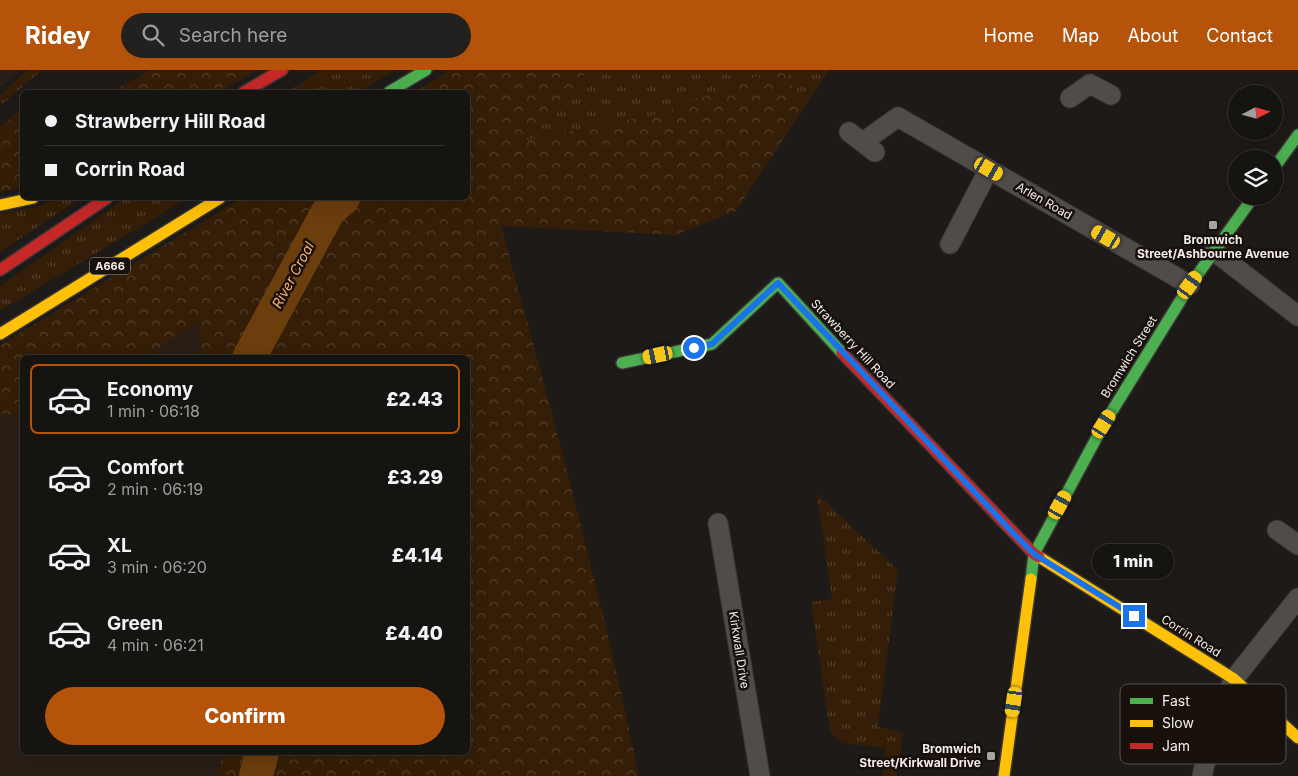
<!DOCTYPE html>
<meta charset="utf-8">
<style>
:root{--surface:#161411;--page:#23211f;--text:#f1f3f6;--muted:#9e9e9f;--line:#353331;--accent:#b45309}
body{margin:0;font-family:Inter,sans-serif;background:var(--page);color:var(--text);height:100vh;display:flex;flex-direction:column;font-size:19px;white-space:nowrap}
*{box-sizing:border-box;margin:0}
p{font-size:16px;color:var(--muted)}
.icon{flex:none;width:28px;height:28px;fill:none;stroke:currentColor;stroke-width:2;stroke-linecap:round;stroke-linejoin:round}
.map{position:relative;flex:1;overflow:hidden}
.side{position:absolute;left:20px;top:285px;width:450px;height:400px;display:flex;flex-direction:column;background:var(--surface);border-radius:8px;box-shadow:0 5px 20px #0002,0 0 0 1px var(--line)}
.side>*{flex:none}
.top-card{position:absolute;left:20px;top:20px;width:450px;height:110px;border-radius:8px;box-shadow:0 5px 20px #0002,0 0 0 1px var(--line);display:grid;align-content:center;height:110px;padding:0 25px;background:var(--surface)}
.needle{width:32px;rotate:84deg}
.buttons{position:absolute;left:1228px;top:15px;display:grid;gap:10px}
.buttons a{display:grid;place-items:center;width:55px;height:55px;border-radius:50%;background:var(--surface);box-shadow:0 5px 20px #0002,0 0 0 1px var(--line);font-size:25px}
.end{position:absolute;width:22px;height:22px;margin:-11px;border:6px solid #1a73e8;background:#fff;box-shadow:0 0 0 2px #fff}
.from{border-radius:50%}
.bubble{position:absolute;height:35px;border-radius:18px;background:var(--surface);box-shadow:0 5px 20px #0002,0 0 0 1px var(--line);font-size:16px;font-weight:800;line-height:35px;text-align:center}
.car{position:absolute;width:15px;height:30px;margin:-15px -8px;border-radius:6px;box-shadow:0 0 4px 1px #0007;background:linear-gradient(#f5c518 24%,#345 0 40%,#f5c518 0 76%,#345 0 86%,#f5c518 0)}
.top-card b{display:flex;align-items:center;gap:18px;height:48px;font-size:19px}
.top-card b+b{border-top:1px solid var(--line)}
.top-card i{width:12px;height:12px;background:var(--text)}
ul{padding:9px 0 0;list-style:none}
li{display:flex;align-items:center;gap:15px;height:70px;margin:0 10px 8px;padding:0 15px;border:2px solid transparent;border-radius:8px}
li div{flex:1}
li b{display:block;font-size:19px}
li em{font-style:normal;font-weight:800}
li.on{border-color:var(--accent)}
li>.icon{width:45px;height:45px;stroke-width:1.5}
.action{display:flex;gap:10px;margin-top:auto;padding:10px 25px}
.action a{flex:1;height:58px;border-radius:30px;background:var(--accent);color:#fff;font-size:20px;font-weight:800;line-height:58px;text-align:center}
header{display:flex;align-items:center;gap:30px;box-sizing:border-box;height:70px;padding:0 25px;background:var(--accent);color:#fff}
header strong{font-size:24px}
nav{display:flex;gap:28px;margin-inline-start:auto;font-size:18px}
.search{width:350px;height:45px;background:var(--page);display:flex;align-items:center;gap:12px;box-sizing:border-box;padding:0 18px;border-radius:28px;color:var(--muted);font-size:19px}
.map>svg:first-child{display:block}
.built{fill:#2a1f17}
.grass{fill:url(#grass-tufts)}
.forest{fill:url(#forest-crowns)}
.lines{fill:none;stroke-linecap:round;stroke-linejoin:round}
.river{stroke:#6c3d0d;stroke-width:34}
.street-casing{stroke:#3a3635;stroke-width:21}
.fast-casing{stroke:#3a3635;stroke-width:14}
.slow-casing{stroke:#3a3635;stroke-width:14}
.jam-casing{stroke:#3a3635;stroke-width:14}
.street{stroke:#4f4c4a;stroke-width:19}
.fast{stroke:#4caf50;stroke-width:11}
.slow{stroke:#ffc107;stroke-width:11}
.jam{stroke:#c62828;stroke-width:11}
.route{stroke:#1a73e8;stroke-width:6}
.poi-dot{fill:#a8a4a1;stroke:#17100b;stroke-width:2}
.labels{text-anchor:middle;stroke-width:5;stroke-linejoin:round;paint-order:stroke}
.shield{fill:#17100b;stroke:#b1aba8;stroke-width:1}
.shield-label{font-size:11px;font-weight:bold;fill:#f3eeeb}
.street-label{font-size:12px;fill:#f3eeeb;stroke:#17100b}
.poi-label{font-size:12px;font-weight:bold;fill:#f3eeeb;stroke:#17100b}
.water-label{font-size:14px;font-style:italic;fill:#fbb172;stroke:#17100b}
.key{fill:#17100b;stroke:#59534e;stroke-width:1}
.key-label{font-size:14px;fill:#f3eeeb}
</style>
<header>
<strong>Ridey</strong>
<div class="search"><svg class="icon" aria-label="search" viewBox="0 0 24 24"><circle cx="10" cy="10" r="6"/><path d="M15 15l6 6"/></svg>Search here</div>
<nav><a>Home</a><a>Map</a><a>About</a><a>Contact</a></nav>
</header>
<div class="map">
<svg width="1298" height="706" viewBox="0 0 1298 706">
<defs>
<pattern id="grass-tufts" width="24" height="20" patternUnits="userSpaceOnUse" patternTransform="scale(1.25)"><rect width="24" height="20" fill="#351e07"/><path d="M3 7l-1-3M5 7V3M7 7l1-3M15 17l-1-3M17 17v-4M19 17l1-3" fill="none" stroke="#533f2b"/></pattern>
<pattern id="forest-crowns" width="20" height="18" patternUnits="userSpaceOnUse" patternTransform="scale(1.25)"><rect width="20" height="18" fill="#351e07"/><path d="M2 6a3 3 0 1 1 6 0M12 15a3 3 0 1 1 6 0" fill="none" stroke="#533f2b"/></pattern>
</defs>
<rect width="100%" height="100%" fill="#1d1a17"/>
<g class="built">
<polygon points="0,0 21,0 0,17"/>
<polygon points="198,253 202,287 146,287"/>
<polygon points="0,344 22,345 22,682 224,683 216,706 0,706"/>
</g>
<g class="grass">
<polygon points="28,0 42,0 0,36 0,25"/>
<polygon points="322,0 395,0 359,22 287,22"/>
<polygon points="590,0 773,0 663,43 516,73"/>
<polygon points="785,0 829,0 803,40"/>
<polygon points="61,128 81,128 0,182 0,143 36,137"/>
<polygon points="126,128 188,128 0,241 0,216"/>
<polygon points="817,424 898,500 878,657 903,662 897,706 883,706 886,678 842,673 830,661 811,532 832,529"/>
</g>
<g class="forest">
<polygon points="150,0 256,0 221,22 106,22 115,20"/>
<path d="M451,0H590L517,72L663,43L773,0H785L803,40L736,141L675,165L501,156C551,338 601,521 639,706H216L224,683L468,682V288L202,287L197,253L146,287L22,288V345L0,344V275L242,128H468V22H414Z"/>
<polygon points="22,42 22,118 0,122 0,57 17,43"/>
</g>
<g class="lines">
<g class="river">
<polyline points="249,288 329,140 343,128"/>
<polyline points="256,706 262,682"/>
</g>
<g class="street-casing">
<g id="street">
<polyline points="1070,28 1090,14 1111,25"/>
<polyline points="849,62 875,82"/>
<polyline points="863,72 898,47 1190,215"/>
<polyline points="950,174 989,99"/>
<polyline points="1214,181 1298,246"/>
<polyline points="718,453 760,706"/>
<polyline points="1277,460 1298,475"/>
<polyline points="1202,706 1216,649 1234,609 1298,528"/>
</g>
</g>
<g class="fast-casing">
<g id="fast">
<polyline points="389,22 426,0"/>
<polyline points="1274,98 1298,65"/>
<polyline points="622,293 712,274 778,213 842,283"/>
<polyline points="1031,509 1034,484 1104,354 1190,215 1254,126"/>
</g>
</g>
<g class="slow-casing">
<g id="slow">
<polyline points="0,135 33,128"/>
<polyline points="0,264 220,128"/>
<polyline points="1039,487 1234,609 1298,668"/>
<polyline points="1004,706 1031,509"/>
</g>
</g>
<g class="jam-casing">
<g id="jam">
<polyline points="244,22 282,0"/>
<polyline points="0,200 107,128"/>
<polyline points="842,283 1034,484 1039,487"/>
</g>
</g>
<use href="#street" class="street"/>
<use href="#fast" class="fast"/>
<use href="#slow" class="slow"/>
<use href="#jam" class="jam"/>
</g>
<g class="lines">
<polyline class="route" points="694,278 712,274 778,213 1014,464 1034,484 1134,546"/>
</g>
<g class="poi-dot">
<rect x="1208" y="150" width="10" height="10" rx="2.5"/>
<rect x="986" y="681" width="10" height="10" rx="2.5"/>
</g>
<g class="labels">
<rect class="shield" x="90" y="187.5" width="40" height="17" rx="4"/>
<g class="shield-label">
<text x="110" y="200">A666</text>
</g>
<g class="street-label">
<text transform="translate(1044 131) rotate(30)" y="4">Arlen Road</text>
<text transform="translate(853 274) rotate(47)" y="4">Strawberry Hill Road</text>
<text transform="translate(1129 287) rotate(-58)" y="4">Bromwich Street</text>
<text transform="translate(1191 566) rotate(32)" y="4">Corrin Road</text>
<text transform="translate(739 580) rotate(81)" y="4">Kirkwall Drive</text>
</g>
<g class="poi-label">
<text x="1213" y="174">Bromwich<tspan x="1213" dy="14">Street/Ashbourne Avenue</tspan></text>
<text x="981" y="683" text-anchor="end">Bromwich<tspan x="981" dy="14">Street/Kirkwall Drive</tspan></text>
</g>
<g class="water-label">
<text transform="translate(293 205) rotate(-62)" y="5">River Croal</text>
</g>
</g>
<rect x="1120" y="614" width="166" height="80" rx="8" class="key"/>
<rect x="1130" y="628" width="23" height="6" fill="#4caf50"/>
<rect x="1130" y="650" width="23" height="7" fill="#ffc107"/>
<rect x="1130" y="673" width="23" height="6" fill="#c62828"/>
<g class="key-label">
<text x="1162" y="636">Fast</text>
<text x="1162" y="658">Slow</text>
<text x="1162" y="681">Jam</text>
</g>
</svg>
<div class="buttons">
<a><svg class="needle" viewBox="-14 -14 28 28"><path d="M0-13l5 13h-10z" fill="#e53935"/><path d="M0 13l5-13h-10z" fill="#9e9e9f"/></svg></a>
<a><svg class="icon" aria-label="layers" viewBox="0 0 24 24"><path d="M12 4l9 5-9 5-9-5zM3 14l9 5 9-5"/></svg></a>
</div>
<i class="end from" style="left:694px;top:278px"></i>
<i class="end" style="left:1134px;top:546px"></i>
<div class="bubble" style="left:1092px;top:474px;width:82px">1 min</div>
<i class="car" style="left:989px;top:99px;rotate:120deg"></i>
<i class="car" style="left:1106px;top:167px;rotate:300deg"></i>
<i class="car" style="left:1190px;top:215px;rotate:36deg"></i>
<i class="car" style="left:658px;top:285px;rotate:258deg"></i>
<i class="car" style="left:1104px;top:354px;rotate:32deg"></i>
<i class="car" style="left:1060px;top:435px;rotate:29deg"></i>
<i class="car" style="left:1014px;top:632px;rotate:188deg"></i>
<div class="top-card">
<b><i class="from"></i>Strawberry Hill Road</b>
<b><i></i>Corrin Road</b>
</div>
<section class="side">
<ul>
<li class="on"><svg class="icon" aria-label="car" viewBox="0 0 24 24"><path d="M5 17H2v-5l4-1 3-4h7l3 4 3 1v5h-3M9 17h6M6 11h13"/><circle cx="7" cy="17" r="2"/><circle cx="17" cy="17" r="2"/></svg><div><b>Economy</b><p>1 min · 06:18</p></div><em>£2.43</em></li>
<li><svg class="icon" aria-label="car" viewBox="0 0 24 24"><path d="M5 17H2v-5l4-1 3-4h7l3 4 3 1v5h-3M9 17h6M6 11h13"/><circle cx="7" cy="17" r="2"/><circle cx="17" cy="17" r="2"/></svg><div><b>Comfort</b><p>2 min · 06:19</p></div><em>£3.29</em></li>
<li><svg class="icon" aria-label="car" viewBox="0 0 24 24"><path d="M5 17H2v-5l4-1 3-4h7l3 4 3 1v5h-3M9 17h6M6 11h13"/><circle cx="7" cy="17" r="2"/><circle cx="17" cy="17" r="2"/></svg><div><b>XL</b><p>3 min · 06:20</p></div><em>£4.14</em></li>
<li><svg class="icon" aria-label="car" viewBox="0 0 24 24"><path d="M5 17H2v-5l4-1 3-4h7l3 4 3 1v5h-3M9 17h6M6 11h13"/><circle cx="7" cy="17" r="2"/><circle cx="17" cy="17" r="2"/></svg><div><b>Green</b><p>4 min · 06:21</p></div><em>£4.40</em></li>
</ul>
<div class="action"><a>Confirm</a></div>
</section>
</div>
